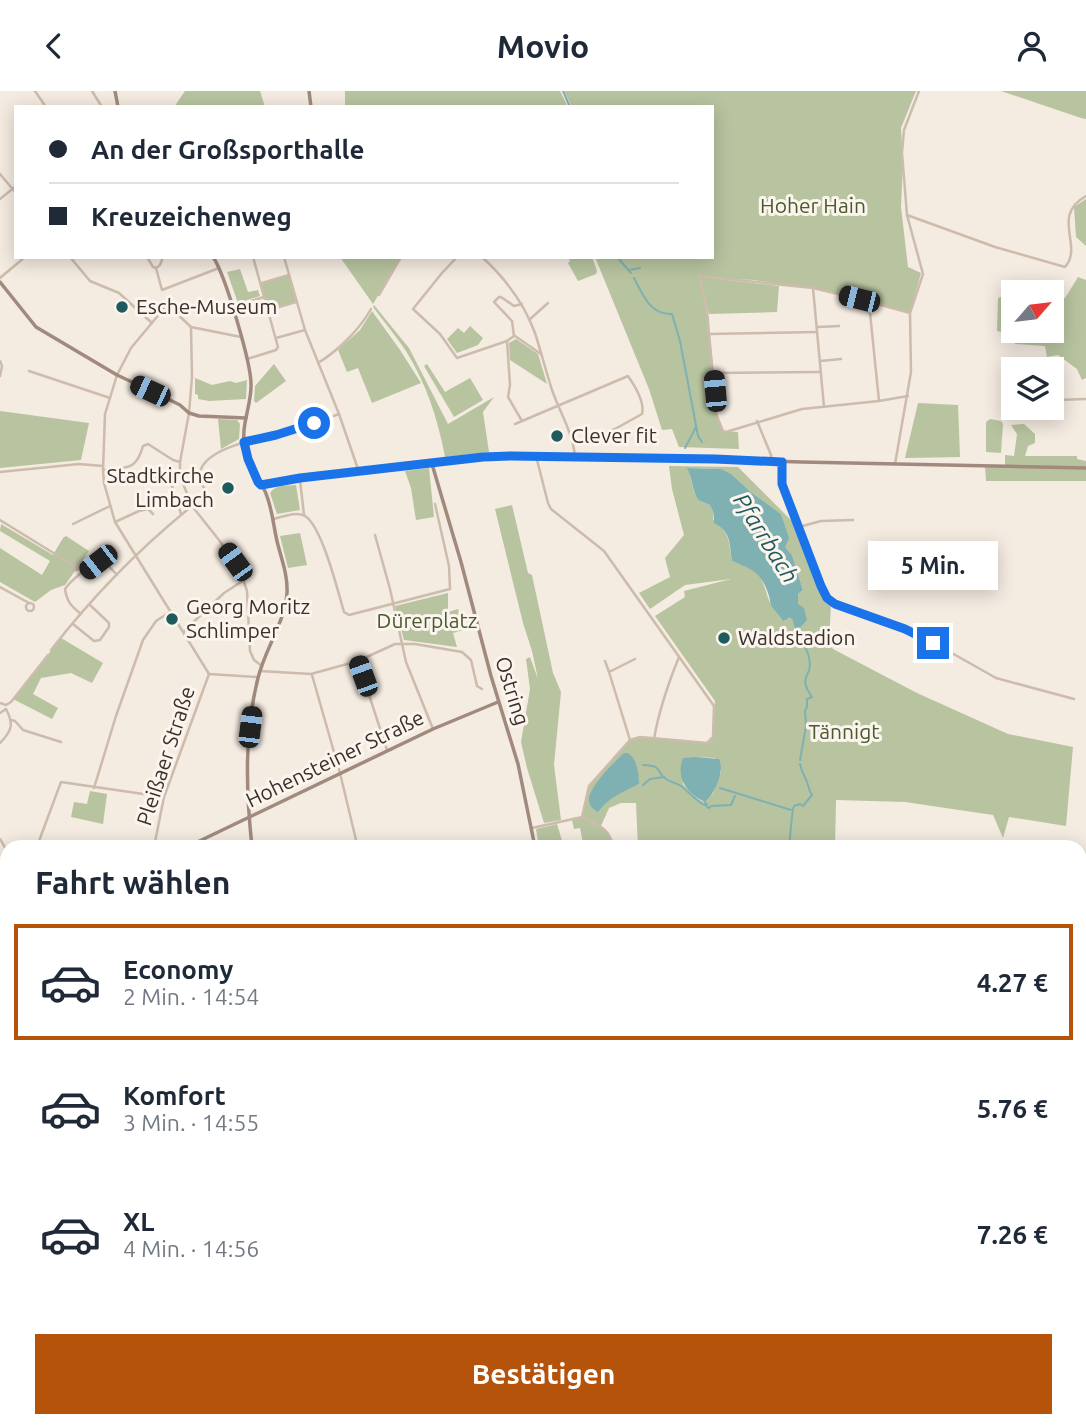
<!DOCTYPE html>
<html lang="de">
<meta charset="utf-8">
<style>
:root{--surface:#fff;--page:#f6f6f7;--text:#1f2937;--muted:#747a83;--line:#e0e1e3;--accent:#b45309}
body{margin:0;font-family:Ubuntu,sans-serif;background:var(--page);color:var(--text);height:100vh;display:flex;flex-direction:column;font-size:26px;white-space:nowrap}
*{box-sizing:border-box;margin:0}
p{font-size:23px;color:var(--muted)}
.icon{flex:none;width:38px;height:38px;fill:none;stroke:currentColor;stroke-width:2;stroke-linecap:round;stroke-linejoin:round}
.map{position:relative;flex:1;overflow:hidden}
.drawer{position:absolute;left:0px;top:749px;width:1087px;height:588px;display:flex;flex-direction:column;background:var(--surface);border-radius:21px 21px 0 0;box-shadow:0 4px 18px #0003}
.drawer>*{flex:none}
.top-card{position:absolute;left:14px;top:14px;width:700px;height:154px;border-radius:0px;box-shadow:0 4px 18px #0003;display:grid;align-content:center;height:154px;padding:0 35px;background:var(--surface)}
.needle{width:46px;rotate:62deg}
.buttons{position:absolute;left:1001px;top:189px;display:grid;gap:14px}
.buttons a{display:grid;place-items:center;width:63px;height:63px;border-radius:0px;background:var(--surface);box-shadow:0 4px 18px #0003;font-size:35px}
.end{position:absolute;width:32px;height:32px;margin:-16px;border:9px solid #1a73e8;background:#fff;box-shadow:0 0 0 4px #fff}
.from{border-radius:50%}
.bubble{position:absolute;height:49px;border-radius:0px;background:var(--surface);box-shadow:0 4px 18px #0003;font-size:23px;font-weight:600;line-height:49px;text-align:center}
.car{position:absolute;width:21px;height:42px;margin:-21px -10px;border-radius:9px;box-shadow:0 0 5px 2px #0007;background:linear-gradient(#222 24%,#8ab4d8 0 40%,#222 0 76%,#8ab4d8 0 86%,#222 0)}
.top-card b{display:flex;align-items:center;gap:24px;height:66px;font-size:26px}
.top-card b+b{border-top:2px solid var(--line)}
.top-card i{width:18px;height:18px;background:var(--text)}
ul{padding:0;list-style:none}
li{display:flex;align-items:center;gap:21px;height:116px;margin:0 14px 10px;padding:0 21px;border:4px solid transparent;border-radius:0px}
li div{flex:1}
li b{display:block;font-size:26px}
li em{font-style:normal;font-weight:600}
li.selected{border-color:var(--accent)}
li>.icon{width:63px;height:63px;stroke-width:1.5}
h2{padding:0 35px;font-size:32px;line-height:84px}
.cta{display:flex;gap:14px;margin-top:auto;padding:14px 35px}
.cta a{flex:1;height:80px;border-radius:0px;background:var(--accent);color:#fff;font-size:28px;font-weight:600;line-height:80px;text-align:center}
header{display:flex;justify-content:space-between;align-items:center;height:91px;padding:0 35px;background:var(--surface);font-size:32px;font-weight:600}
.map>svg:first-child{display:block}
.green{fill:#b8c4a0;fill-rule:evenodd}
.water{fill:#7fb0b2}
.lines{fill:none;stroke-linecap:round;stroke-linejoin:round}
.stream{stroke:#7fb0b2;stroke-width:2}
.street{stroke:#cdbbac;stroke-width:2.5}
.secondary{stroke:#a18a7d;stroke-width:3.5}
.route{stroke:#1a73e8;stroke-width:9}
.poi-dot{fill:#1f5a5e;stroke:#fbf5ee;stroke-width:2.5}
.labels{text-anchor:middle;stroke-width:6;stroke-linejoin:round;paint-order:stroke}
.park-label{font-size:21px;fill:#4a5a2e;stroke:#fbf5ee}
.poi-label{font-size:21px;fill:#3b302b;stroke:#fbf5ee;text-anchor:start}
.street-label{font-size:21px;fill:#3b302b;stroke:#fbf5ee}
.water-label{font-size:23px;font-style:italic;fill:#1f5a5e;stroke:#fbf5ee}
</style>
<header><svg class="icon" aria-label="back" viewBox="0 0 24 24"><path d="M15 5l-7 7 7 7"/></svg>Movio<svg class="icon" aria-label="person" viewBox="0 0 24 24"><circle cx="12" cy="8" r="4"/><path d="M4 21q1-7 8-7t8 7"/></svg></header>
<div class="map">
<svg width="1086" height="1337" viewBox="0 0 1086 1337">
<rect width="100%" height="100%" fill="#f4ebe1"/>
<g class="green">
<polygon points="185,0 260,0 265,16 174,16"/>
<polygon points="345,0 560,0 568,16 345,16"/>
<path d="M564,0H916L901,37L903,73L901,116L908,176L921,182L910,222L823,199L753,189L701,186L779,195L777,221L709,223L701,190C707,220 711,251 714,282C716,305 714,318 723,340L738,341L739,358L679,356L672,338L662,339L649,298L595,166H712V16H572Z"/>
<polygon points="1001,0 1086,0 1086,28 1081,27"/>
<polygon points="1086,108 1086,155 1076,146 1074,116"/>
<polygon points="340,166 401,166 373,213"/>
<polygon points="568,166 592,166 597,180 596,183 578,190 568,172 570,170"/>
<polygon points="240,178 248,201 258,199 260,205 238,212 227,181"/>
<polygon points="289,184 296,211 268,219 260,193"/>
<polygon points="1078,186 1086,189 1086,287 1082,289 1077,278 1058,264 1047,266 1045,255 1015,253 1017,245 997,240 998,207 1013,202 1013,240 1052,240 1052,205 1065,207"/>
<path d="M374,214L409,257L448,333L494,306L483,321L489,361L445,366C438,328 426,292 406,260C396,245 384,231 373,216Z"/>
<polygon points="372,220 400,259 421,292 372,312 358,277 347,281 338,259 360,239"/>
<polygon points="470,235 483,247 478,254 457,262 447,248 458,237 464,242"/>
<polygon points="516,248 538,263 547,293 510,269 509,252"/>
<polygon points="274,273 286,290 256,312 254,310 255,295"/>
<polygon points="427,273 445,301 470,287 483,309 454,326 424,275"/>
<polygon points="195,287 212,294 230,290 236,292 247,289 246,308 209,310 198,308 198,304 195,303"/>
<polygon points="918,312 958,314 960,366 905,367"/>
<polygon points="0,320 89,332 81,369 0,377"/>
<polygon points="218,328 237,329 240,333 239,348 221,358"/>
<polygon points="990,328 1001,330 1003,333 1001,362 986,361 986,331"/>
<polygon points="1024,333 1035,343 1035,352 1028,355 1025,365 1077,365 1077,368 1086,370 1086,390 986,390 985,375 1005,375 1005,364 1014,365 1017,343 1011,334"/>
<path d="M669,375L738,376L794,432L823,504L831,513L829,551L833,558L917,602L1008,643L1073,656L1066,735L1009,726L1003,747L993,724L905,711L836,709L835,756H638L636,712H621L609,717L601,735L609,742L614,756H609V751L592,750L591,756H581L583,752L580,737L574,738L572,729L582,726L589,695L630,649L640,646L707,652L713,646L715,610L655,525L685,506L684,500L731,488L685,494L650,518L639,502L670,486L665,467L684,444L672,398ZM688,377L721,378L730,382L751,401L781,423L785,456L792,464L803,499L798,503V513L803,533L796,540L792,528C789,527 785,527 782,525C764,516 769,490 753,478C748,475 739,473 732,470C728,448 731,444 713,428L714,423L710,414L698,409L694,401ZM625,662L637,675L639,693L621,701L605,712L592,699L616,670ZM696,666L715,667L721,681L713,702L705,711C696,709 689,700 683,693V689Z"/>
<polygon points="429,377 434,426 416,429 411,397 405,380"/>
<path d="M296,394L300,419L277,423L270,402C277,393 285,395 296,394Z"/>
<polygon points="512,414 528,482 532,484 553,582 561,601 554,674 561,729 544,732 527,677 521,651 530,598 526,568 530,566 538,588 532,560 523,532 495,418"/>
<polygon points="1,433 53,464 63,447 66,445 89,460 65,494 51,499 35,511 0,491 0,457 42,484 50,470 0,440"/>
<polygon points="300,442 307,474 288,477 280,445"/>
<polygon points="448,502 448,521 458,518 463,539 453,542 457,556 404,549 395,515"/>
<polygon points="61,547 103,572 92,592 71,582 41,587 33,603 58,617 52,628 13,608"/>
<polygon points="90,700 107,703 103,733 71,726 74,711 87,713"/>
<polygon points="557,733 564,756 539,756 536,738"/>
<polygon points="0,943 7,946 7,997 5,1003 7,1004 7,1045 0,1044"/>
<polygon points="1080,1039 1086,1042 1086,1240 1080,1238"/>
<polygon points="866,1330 978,1330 965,1337 870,1337"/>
</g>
<g class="water">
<path d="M687,377L721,378L730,382L751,401L781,423L789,447L785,456L792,464L803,499L798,503V513L804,517L807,529L796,541L792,528L789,527L783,530C780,524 775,521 772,516C770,514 770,507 769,505C761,481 754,479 732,470C729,453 732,441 714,432V423L710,414L698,409C692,399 692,386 687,377Z"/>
<path d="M624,662H628C637,668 639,681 639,693C623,701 609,706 598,721C592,718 589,714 589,708C590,695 615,670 624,662Z"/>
<path d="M696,666L719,668C725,680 715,702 705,711C688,704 675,687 683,667Z"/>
</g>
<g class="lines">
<g class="stream">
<polyline points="563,0 570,16"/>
<polyline points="617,166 631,182"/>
<polyline points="629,179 640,177"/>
<path d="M634,187C643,204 650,224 672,223L680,250L698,345L702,351"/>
<polyline points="685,357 696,336"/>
<path d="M796,541C800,549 808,558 809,567C814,587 796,583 812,606L807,608V616L805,620L806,635L800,669"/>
<path d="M643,674C664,675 654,679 666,688C670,691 677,692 681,695C689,701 695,709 704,714L707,713"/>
<polyline points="643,694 650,688 664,686"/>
<polyline points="720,697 791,719"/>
<polyline points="705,711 707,716 709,717 711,715 731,714 735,705"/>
<path d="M789,756C790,750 792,717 794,715C795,714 798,714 800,713L803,715L812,704C809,700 809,696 807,691C804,684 802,682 800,673"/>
<polyline points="0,1111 7,1114"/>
<polyline points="507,1330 525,1337"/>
</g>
<g class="street">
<polyline points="35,0 46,16"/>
<polyline points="92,0 102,16"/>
<polyline points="0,83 16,102"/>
<polyline points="0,108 16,95"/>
<path d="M907,124L995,156L1065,176C1084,155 1050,125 1086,105"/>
<polyline points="70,166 90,190 119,202 152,232"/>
<polyline points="147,166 153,176 156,177 162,199 219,177"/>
<polyline points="284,166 305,239 339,323 359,381"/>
<polyline points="457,166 442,182 413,218 440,243 457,267 507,250 514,245"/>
<path d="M482,166C505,187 524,212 535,242C541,261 546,280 552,299C560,322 573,342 575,366"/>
<polyline points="156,177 160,174 163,166"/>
<polyline points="0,187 25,166"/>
<polyline points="262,192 289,184"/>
<polyline points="813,197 824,316"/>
<polyline points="379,204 401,166"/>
<polyline points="869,212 879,310"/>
<polyline points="238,214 264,206"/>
<polyline points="269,219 296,211"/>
<polyline points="529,229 548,212"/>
<polyline points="191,236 192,286 189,322 180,371 180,385 192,415 219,449 240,479 247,500 250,560 254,569 262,575"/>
<polyline points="818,236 839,235"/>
<polyline points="709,243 817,241"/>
<polyline points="514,245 512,230 494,211 499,206 501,206 514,215 522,213"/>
<polyline points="515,245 541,263"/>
<polyline points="276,247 305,239"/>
<polyline points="507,250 510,294 508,306 522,330"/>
<polyline points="247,268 276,259 278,256 253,166"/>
<polyline points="0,270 2,275 0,285"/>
<polyline points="820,270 841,268"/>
<path d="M318,272C339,259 359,239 371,218"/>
<polyline points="29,280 110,307"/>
<polyline points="714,282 819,281"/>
<polyline points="908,305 879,310 802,318 726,341 723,340 716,323 707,219 699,185 813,197 859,208 910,222"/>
<polyline points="1056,309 1086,308"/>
<polyline points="757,330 771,364 772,370"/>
<path d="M515,333L628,285C635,295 645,311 642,323L615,338L579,350"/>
<polyline points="536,365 548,412 551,418 604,460 714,615 713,646 707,652 640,646 630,649 589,695 582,726"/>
<polyline points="782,371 782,392 821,495 827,507 835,513 905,538 927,548 996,587 1074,608"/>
<polyline points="895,373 911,281 910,222 923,183 907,124 902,62 904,39 919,0"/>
<path d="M104,379C127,376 136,380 143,355L148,353L173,369L180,371"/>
<polyline points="0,381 79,373 103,375"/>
<polyline points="169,386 181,423"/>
<polyline points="300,389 304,424"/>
<polyline points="139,392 161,386 180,385"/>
<path d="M190,409L207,403C203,395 197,387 201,378C211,353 274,345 298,338C312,333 325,328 339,323"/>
<path d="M273,428C283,426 296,420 305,425C322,435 338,501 344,521L349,524L450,498L449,475L435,413"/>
<polyline points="0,429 73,474"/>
<polyline points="115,431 139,420 148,418 153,423"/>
<polyline points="73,433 110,415"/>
<polyline points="799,436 821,430 853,429"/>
<polyline points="375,444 390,498 406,571 433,638"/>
<polygon points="76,473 80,475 77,479 75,479 73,476"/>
<polyline points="0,496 29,512"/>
<circle cx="30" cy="516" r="4"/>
<path d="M81,523C71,515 67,511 65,498C71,489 93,471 104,470L117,484"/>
<polyline points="73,533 94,550 100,549 109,536 109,532 90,514"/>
<polyline points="183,541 224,502 244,489"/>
<path d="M51,559C92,506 140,457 192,415"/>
<polyline points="358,570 387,659"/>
<polyline points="605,570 609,581"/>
<polyline points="260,580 311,583 358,570 395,553 415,553 462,561 471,569 477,595 482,598"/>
<polyline points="209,583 115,431 104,392 103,379 105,323 117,284 131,257 166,215 170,216 191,236 241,246"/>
<polyline points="209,583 258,586"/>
<polyline points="312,584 340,682 356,749 359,756"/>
<polyline points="0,612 6,614 11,611 48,564"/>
<path d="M0,622L6,618C14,633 12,640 0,652"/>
<polyline points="11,629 15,630 23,639 61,651"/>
<path d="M654,648C659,619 668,593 679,566"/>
<polyline points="630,649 609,581 635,568"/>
<polyline points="94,697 116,625 143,549 156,530 170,521"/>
<path d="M532,737L582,726C599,735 608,736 614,756"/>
<polyline points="0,748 7,760"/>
<polyline points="39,750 61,691 164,706"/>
<polyline points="154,756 164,706 209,583"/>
<polyline points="0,770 7,766"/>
<polyline points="0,1045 7,1046"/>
<polyline points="1080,1150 1086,1151"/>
<polyline points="0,1152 7,1154"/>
<polyline points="104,1330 116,1336"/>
<polyline points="250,1330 270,1334"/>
<polyline points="340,1330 369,1337"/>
<polyline points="805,1330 807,1333"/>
<polyline points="25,1337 27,1330"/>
<polyline points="239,1337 239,1330"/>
<polyline points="414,1337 415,1330"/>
<polyline points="594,1337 596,1330"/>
<polyline points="757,1337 767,1330"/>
<polyline points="965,1337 977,1330"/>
</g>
<g class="secondary">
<polyline points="115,0 118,16"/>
<polyline points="309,0 311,16"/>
<path d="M213,166C225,183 251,272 251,293C252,313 240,335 245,356C247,366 250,382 257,391C262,396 261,392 264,398C272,414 273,433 277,450C281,467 288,484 287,502C285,531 265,558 258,587C244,642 246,700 252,756"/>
<polyline points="0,191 36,236 117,284 166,307 180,314 189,322 199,325 246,327"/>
<polyline points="432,373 461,471 491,585 518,673 535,756"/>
<polyline points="261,394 300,388 483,366 511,365 715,368 801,371 1086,377"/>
<polyline points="187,756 433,638 498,611"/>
<polyline points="0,843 7,840"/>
<polyline points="1080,1245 1086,1246"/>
<polyline points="627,1330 642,1334 655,1330"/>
<polyline points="677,1330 698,1334 728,1333 745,1337"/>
<polyline points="270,1337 270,1330"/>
</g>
</g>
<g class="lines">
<polyline class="route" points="314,332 276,344 244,351 248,368 258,391 261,394 300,387 483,366 511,365 715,368 782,371 782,393 821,495 827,507 835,513 905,538 933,552"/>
</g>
<g class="poi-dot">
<circle cx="122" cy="216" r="7"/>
<circle cx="557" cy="345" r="7"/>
<circle cx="228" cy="397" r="7"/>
<circle cx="172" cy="528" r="7"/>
<circle cx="724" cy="547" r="7"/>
</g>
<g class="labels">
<g class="park-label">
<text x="813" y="122">Hoher Hain</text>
<text x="427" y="537">Dürerplatz</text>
<text x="844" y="648">Tännigt</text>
</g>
<g class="poi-label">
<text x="136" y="223">Esche-Museum</text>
<text x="571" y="352">Clever fit</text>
<text x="214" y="392" text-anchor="end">Stadtkirche<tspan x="214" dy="24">Limbach</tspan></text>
<text x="186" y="523">Georg Moritz<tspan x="186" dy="24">Schlimper</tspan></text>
<text x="738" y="554">Waldstadion</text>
</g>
<g class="street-label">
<text transform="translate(512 600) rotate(73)" y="7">Ostring</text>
<text transform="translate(166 665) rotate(-72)" y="7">Pleißaer Straße</text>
<text transform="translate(335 668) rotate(-26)" y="7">Hohensteiner Straße</text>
</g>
<g class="water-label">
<text transform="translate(766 447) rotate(58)" y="8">Pfarrbach</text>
</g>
</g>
</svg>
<div class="buttons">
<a><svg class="needle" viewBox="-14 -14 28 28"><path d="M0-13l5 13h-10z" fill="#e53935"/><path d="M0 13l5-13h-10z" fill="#747a83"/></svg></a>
<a><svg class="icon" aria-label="layers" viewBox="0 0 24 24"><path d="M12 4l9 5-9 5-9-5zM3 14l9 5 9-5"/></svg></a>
</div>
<i class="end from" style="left:314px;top:332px"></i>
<i class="end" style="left:933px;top:552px"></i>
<div class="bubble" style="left:868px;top:450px;width:130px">5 Min.</div>
<i class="car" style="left:859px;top:208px;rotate:284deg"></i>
<i class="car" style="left:150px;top:300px;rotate:295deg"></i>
<i class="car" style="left:715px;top:300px;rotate:355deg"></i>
<i class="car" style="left:98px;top:471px;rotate:232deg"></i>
<i class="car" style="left:235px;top:471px;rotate:324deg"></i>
<i class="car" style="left:363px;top:585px;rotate:340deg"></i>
<i class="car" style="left:250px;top:636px;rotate:7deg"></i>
<div class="top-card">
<b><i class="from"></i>An der Großsporthalle</b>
<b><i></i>Kreuzeichenweg</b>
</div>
<section class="drawer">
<h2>Fahrt wählen</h2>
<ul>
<li class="selected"><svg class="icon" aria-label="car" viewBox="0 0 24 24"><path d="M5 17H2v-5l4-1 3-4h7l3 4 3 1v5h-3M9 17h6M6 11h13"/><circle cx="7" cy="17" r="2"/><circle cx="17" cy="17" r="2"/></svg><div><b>Economy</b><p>2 Min. · 14:54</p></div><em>4.27 €</em></li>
<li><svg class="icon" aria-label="car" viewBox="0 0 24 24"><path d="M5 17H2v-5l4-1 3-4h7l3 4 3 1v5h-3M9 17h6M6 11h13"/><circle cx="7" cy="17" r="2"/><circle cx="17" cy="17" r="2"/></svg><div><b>Komfort</b><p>3 Min. · 14:55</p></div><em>5.76 €</em></li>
<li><svg class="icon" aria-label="car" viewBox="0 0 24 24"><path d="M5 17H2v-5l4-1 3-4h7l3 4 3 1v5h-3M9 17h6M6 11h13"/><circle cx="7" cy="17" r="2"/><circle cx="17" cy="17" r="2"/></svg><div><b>XL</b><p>4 Min. · 14:56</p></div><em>7.26 €</em></li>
</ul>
<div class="cta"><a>Bestätigen</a></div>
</section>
</div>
